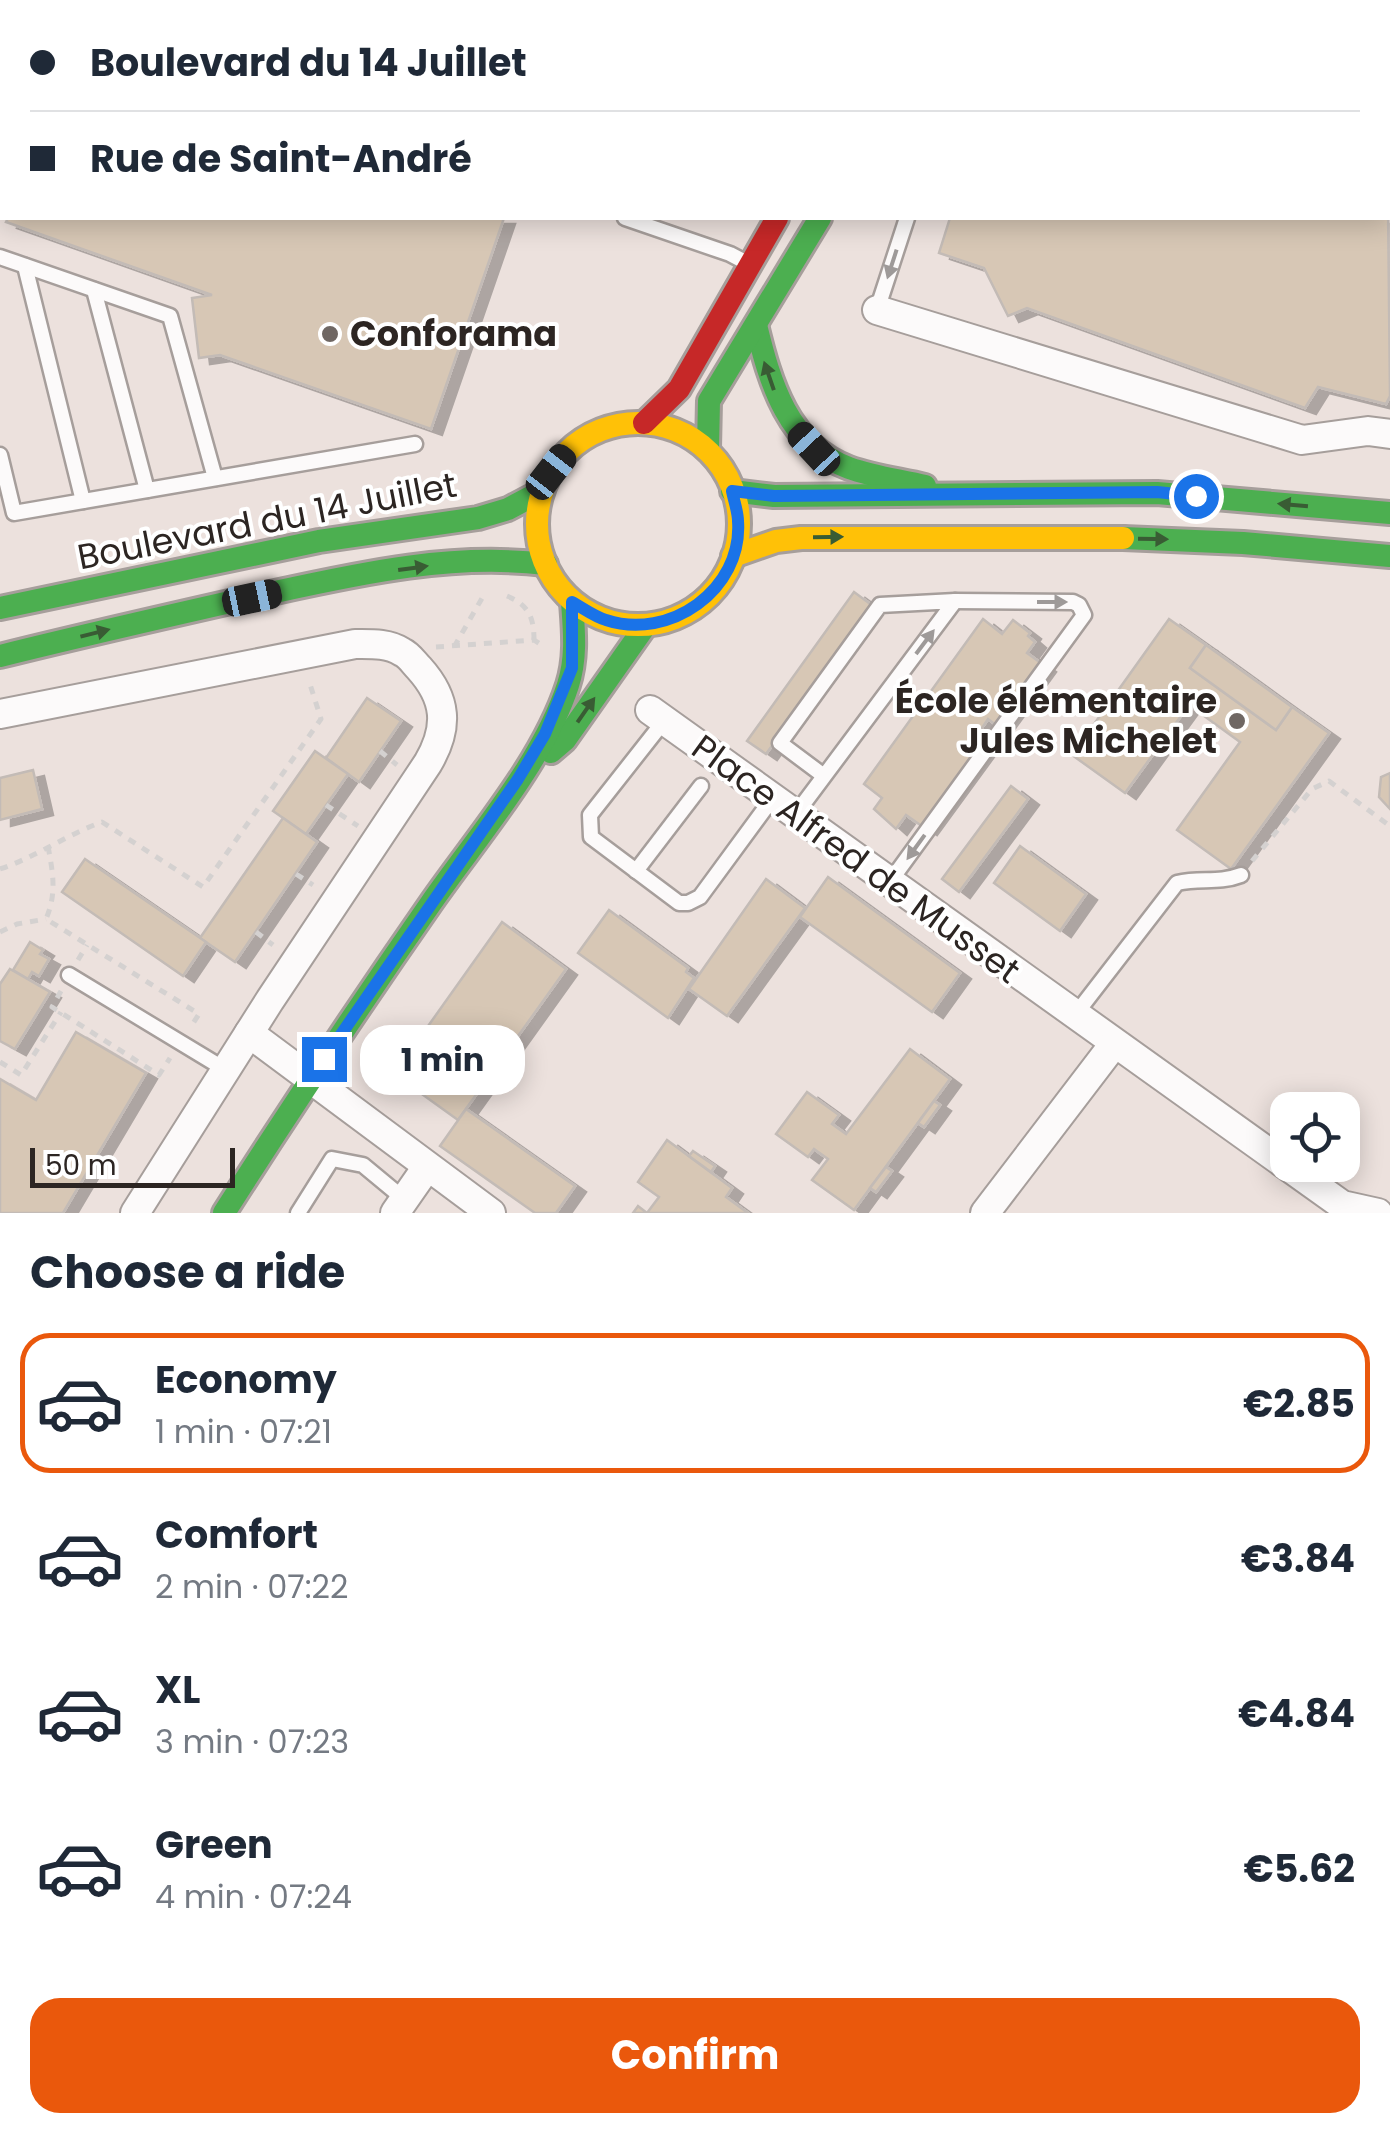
<!DOCTYPE html>
<meta charset="utf-8">
<style>
:root{--surface:#fff;--page:#f6f6f7;--text:#1f2937;--muted:#747a83;--line:#e0e1e3;--accent:#ea580c}
body{margin:0;font-family:Poppins,sans-serif;background:var(--page);color:var(--text);height:100vh;display:flex;flex-direction:column;font-size:38px;white-space:nowrap}
*{box-sizing:border-box;margin:0}
p{font-size:32px;color:var(--muted)}
.icon{flex:none;width:55px;height:55px;fill:none;stroke:currentColor;stroke-width:2;stroke-linecap:round;stroke-linejoin:round}
.map{position:relative;height:1213px;overflow:hidden}
.drawer{display:flex;flex-direction:column;background:var(--surface);flex:1}
.drawer>*{flex:none}
.top-card{position:absolute;left:0px;top:0px;width:1390px;height:220px;box-shadow:0 5px 25px #0003;display:grid;align-content:center;height:220px;padding:0 30px;background:var(--surface)}
.buttons{position:absolute;left:1270px;top:1092px;display:grid;gap:20px}
.buttons a{display:grid;place-items:center;width:90px;height:90px;border-radius:20px;background:var(--surface);box-shadow:0 5px 25px #0003;font-size:50px}
.scale{position:absolute;left:30px;bottom:25px;width:205px;box-sizing:border-box;padding-left:10px;border:5px solid #2c2522;border-top:0;font-size:28px;line-height:35px;white-space:nowrap;color:#2c2522;-webkit-text-stroke:8px #fff;paint-order:stroke}
.end{position:absolute;width:45px;height:45px;margin:-22px;border:12px solid #1a73e8;background:#fff;box-shadow:0 0 0 5px #fff}
.from{border-radius:50%}
.bubble{position:absolute;height:70px;border-radius:30px;background:var(--surface);box-shadow:0 5px 25px #0003;font-size:32px;font-weight:700;line-height:70px;text-align:center}
.car{position:absolute;width:30px;height:60px;margin:-30px -15px;border-radius:12px;box-shadow:0 0 8px 2px #0007;background:linear-gradient(#222 24%,#8ab4d8 0 40%,#222 0 76%,#8ab4d8 0 86%,#222 0)}
.top-card b{display:flex;align-items:center;gap:35px;height:95px;font-size:38px}
.top-card b+b{border-top:2px solid var(--line)}
.top-card i{width:25px;height:25px;background:var(--text)}
ul{padding:0;list-style:none}
li{display:flex;align-items:center;gap:30px;height:140px;margin:0 20px 15px;padding:0 10px;border:5px solid transparent;border-radius:30px}
li div{flex:1}
li b{display:block;font-size:38px}
li em{font-style:normal;font-weight:700}
li.current{border-color:var(--accent)}
li>.icon{width:90px;height:90px;stroke-width:1.5}
h2{padding:0 30px;font-size:45px;line-height:120px}
.action{display:flex;gap:20px;margin-top:auto;padding:20px 30px}
.action a{flex:1;height:115px;border-radius:30px;background:var(--accent);color:#fff;font-size:40px;font-weight:700;line-height:115px;text-align:center}
.map>svg:first-child{display:block}
.building{fill:#d7c7b5;stroke:#c3bbb6;stroke-width:2.5;filter:url(#shadow)}
.lines{fill:none;stroke-linecap:round;stroke-linejoin:round}
.lane-casing{stroke:#a69e9b;stroke-width:19}
.street-casing{stroke:#a69e9b;stroke-width:32}
.fast-casing{stroke:#a69e9b;stroke-width:28}
.slow-casing{stroke:#a69e9b;stroke-width:28}
.jam-casing{stroke:#a69e9b;stroke-width:28}
.path{stroke:#d4d1d0;stroke-width:5;stroke-dasharray:8 8;stroke-linecap:butt}
.lane{stroke:#fcfafa;stroke-width:14}
.street{stroke:#fcfafa;stroke-width:28}
.fast{stroke:#4caf50;stroke-width:22}
.slow{stroke:#ffc107;stroke-width:22}
.jam{stroke:#c62828;stroke-width:22}
.oneway{fill:#9e9a99}
.oneway2{fill:#395c34}
.route{stroke:#1a73e8;stroke-width:12}
.poi-dot{fill:#6f6763;stroke:#fff;stroke-width:4}
.labels{text-anchor:middle;stroke-width:8;stroke-linejoin:round;paint-order:stroke}
.poi-label{font-size:35px;font-weight:bold;fill:#2c2522;stroke:#fff;text-anchor:start}
.street-label{font-size:35px;fill:#2c2522;stroke:#fff}
</style>
<div class="map">
<svg width="1390" height="1213" viewBox="0 0 1390 1213">
<defs>
<filter id="shadow"><feDropShadow dx="11" dy="6" stdDeviation="0" flood-color="#0004"/></filter>
</defs>
<rect width="100%" height="100%" fill="#ece1dd"/>
<g class="building">
<polygon points="187,0 737,0 744,2 194,2"/>
<polygon points="977,0 1101,0 976,2"/>
<polygon points="1388,205 1390,396 1386,404 1318,387 1305,408 1027,308 1008,316 984,268 939,253 950,218 1388,218"/>
<polygon points="8,218 504,218 431,429 220,355 199,358 192,298 212,295 6,222"/>
<polygon points="854,592 873,606 766,754 747,741"/>
<polygon points="983,619 1002,634 1013,620 1030,633 1028,636 1035,642 1027,653 1045,666 1000,728 988,719 980,731 991,740 926,829 906,815 896,829 874,809 882,798 864,784"/>
<polygon points="1169,619 1206,645 1190,668 1276,730 1292,707 1329,733 1231,869 1177,830 1240,742 1189,705 1125,793 1072,755"/>
<polygon points="1206,645 1292,707 1276,730 1190,668"/>
<polygon points="367,698 401,721 359,782 326,758"/>
<polygon points="315,751 348,774 306,834 273,811"/>
<polygon points="33,770 42,809 0,820 0,778"/>
<polygon points="1390,773 1390,809 1379,797 1381,777"/>
<polygon points="1011,786 1028,799 959,892 942,879"/>
<polygon points="283,818 317,842 235,962 200,938"/>
<polygon points="1020,846 1086,894 1060,931 994,883"/>
<polygon points="85,859 206,942 183,976 62,892"/>
<polygon points="828,877 960,973 932,1012 800,917"/>
<polygon points="766,879 805,908 727,1016 689,989"/>
<polygon points="609,910 688,968 686,972 694,978 668,1018 578,953"/>
<polygon points="502,922 566,969 458,1120 394,1074"/>
<polygon points="30,942 43,950 40,954 49,959 39,976 32,972 28,979 13,970"/>
<polygon points="10,969 50,992 15,1049 0,1041 0,984"/>
<polygon points="76,1032 146,1073 63,1213 0,1213 0,1079 36,1100"/>
<polygon points="910,1049 950,1079 854,1210 812,1180 828,1159 814,1149 808,1157 776,1134 807,1092 839,1115 832,1124 846,1134"/>
<polygon points="934,1101 940,1105 924,1127 918,1123"/>
<polygon points="466,1109 575,1186 556,1213 535,1213 440,1146"/>
<polygon points="667,1140 732,1188 726,1197 748,1213 633,1213 638,1206 647,1213 659,1197 638,1182"/>
<polygon points="693,1151 715,1166 711,1172 689,1156"/>
<polygon points="886,1167 892,1171 876,1192 870,1188"/>
</g>
<g class="lines">
<g class="lane-casing">
<g id="lane">
<polyline points="7,0 13,2"/>
<polyline points="111,0 117,2"/>
<polyline points="625,218 730,254 751,265"/>
<polyline points="0,257 170,316 215,478"/>
<polyline points="25,266 83,501"/>
<polyline points="94,290 147,490"/>
<polyline points="877,310 907,218"/>
<polyline points="0,455 14,513 415,444"/>
<polyline points="664,721 590,815 591,837 679,903 688,903 700,897 772,799"/>
<polyline points="795,815 816,787 955,601 880,605 780,743 824,776"/>
<polyline points="636,871 701,786"/>
<polyline points="889,883 1084,615 1079,605 1073,602 955,601"/>
<polyline points="69,975 226,1070"/>
<path d="M1075,1015L1177,883C1201,877 1217,884 1241,875"/>
<polyline points="298,1213 332,1159 363,1165 404,1199"/>
</g>
</g>
<g class="street-casing">
<g id="street">
<polyline points="1388,73 1390,77"/>
<polyline points="877,310 1302,440 1368,431 1390,434"/>
<polyline points="650,710 1342,1205 1378,1213"/>
<path d="M0,714L355,644C371,644 388,643 402,652C409,655 414,663 419,668C447,699 449,727 428,763L270,1000L135,1213"/>
<polyline points="249,1033 491,1213"/>
<polyline points="395,1213 427,1167"/>
<polyline points="985,1213 1114,1044"/>
</g>
</g>
<g class="fast-casing">
<g id="fast">
<polyline points="898,2 899,0"/>
<path d="M756,325C770,383 788,445 849,468C874,477 900,480 925,486"/>
<polyline points="708,448 709,401 820,218"/>
<polyline points="732,491 774,496 1157,493 1390,513"/>
<polyline points="1123,538 1243,543 1390,556"/>
<polyline points="0,608 319,541 478,518 508,509 542,491"/>
<path d="M0,656C84,635 168,616 252,597C349,576 446,552 546,564"/>
<polyline points="551,752 565,740 646,625"/>
<path d="M224,1213C291,1108 360,1005 431,903C477,837 543,762 568,685C577,657 574,630 572,602"/>
</g>
</g>
<g class="slow-casing">
<g id="slow">
<circle cx="638" cy="524" r="101"/>
<polyline points="733,556 776,541 801,538 1123,538"/>
</g>
</g>
<g class="jam-casing">
<polyline id="jam" points="644,423 679,389 777,218"/>
</g>
<g class="path">
<polyline points="1372,0 1372,2"/>
<path d="M507,596C529,605 534,618 534,640"/>
<polyline points="436,647 534,640 543,646"/>
<polyline points="454,647 485,593"/>
<polyline points="380,751 397,765"/>
<polyline points="326,805 358,826"/>
<path d="M48,846C53,874 57,893 46,919L199,1014L190,1028"/>
<polyline points="1252,861 1312,789 1329,781 1390,826"/>
<path d="M0,869C36,857 66,835 102,822L203,887L321,719L309,681"/>
<polyline points="296,874 313,885"/>
<polyline points="0,932 17,924 46,919"/>
<polyline points="256,932 273,945"/>
<polyline points="78,960 87,945"/>
<polyline points="61,991 52,1007 159,1075 170,1058"/>
<polyline points="0,1062 21,1075 61,1012"/>
</g>
<use href="#lane" class="lane"/>
<use href="#street" class="street"/>
<use href="#fast" class="fast"/>
<use href="#slow" class="slow"/>
<use href="#jam" class="jam"/>
</g>
<defs><path id="oneway-solid" d="M-6-.8H1V-3.2L6.5 0L1 3.2V.8H-6Z" transform="scale(2.5)"/></defs>
<g class="oneway">
<use href="#oneway-solid" transform="translate(892 264) rotate(108)"/>
<use href="#oneway-solid" transform="translate(1052 602)"/>
<use href="#oneway-solid" transform="translate(925 642) rotate(-53)"/>
<use href="#oneway-solid" transform="translate(916 847) rotate(126)"/>
</g>
<g class="oneway2">
<use href="#oneway-solid" transform="translate(769 376) rotate(-109)"/>
<use href="#oneway-solid" transform="translate(1293 505) rotate(-175)"/>
<use href="#oneway-solid" transform="translate(828 537) rotate(-1)"/>
<use href="#oneway-solid" transform="translate(1153 539) rotate(1)"/>
<use href="#oneway-solid" transform="translate(413 568) rotate(-8)"/>
<use href="#oneway-solid" transform="translate(95 633) rotate(-14)"/>
<use href="#oneway-solid" transform="translate(586 710) rotate(-55)"/>
</g>
<g class="lines">
<path class="route" d="M324,1059L518,779L545,734L572,668V602C583,608 595,617 606,620C669,641 743,590 738,521C738,512 734,501 732,491L774,496L1157,492L1196,496"/>
</g>
<g class="poi-dot">
<circle cx="330" cy="334" r="10"/>
<circle cx="1237" cy="721" r="10"/>
</g>
<g class="labels">
<g class="poi-label">
<text x="350" y="346">Conforama</text>
<text x="1217" y="713" text-anchor="end">École élémentaire<tspan x="1217" dy="40">Jules Michelet</tspan></text>
</g>
<g class="street-label">
<text transform="translate(267 521) rotate(-11)" y="12">Boulevard du 14 Juillet</text>
<text transform="translate(856 859) rotate(36)" y="12">Place Alfred de Musset</text>
</g>
</g>
</svg>
<div class="buttons">
<a><svg class="icon" aria-label="locate" viewBox="0 0 24 24"><circle cx="12" cy="12" r="6"/><path d="M12 2v4M12 18v4M2 12h4M18 12h4"/></svg></a>
</div>
<div class="scale">50 m</div>
<i class="end from" style="left:1196px;top:496px"></i>
<i class="end" style="left:324px;top:1059px"></i>
<div class="bubble" style="left:360px;top:1025px;width:165px">1 min</div>
<i class="car" style="left:814px;top:449px;rotate:317deg"></i>
<i class="car" style="left:551px;top:472px;rotate:38deg"></i>
<i class="car" style="left:252px;top:598px;rotate:78deg"></i>
<div class="top-card">
<b><i class="from"></i>Boulevard du 14 Juillet</b>
<b><i></i>Rue de Saint-André</b>
</div>
</div>
<section class="drawer">
<h2>Choose a ride</h2>
<ul>
<li class="current"><svg class="icon" aria-label="car" viewBox="0 0 24 24"><path d="M5 17H2v-5l4-1 3-4h7l3 4 3 1v5h-3M9 17h6M6 11h13"/><circle cx="7" cy="17" r="2"/><circle cx="17" cy="17" r="2"/></svg><div><b>Economy</b><p>1 min · 07:21</p></div><em>€2.85</em></li>
<li><svg class="icon" aria-label="car" viewBox="0 0 24 24"><path d="M5 17H2v-5l4-1 3-4h7l3 4 3 1v5h-3M9 17h6M6 11h13"/><circle cx="7" cy="17" r="2"/><circle cx="17" cy="17" r="2"/></svg><div><b>Comfort</b><p>2 min · 07:22</p></div><em>€3.84</em></li>
<li><svg class="icon" aria-label="car" viewBox="0 0 24 24"><path d="M5 17H2v-5l4-1 3-4h7l3 4 3 1v5h-3M9 17h6M6 11h13"/><circle cx="7" cy="17" r="2"/><circle cx="17" cy="17" r="2"/></svg><div><b>XL</b><p>3 min · 07:23</p></div><em>€4.84</em></li>
<li><svg class="icon" aria-label="car" viewBox="0 0 24 24"><path d="M5 17H2v-5l4-1 3-4h7l3 4 3 1v5h-3M9 17h6M6 11h13"/><circle cx="7" cy="17" r="2"/><circle cx="17" cy="17" r="2"/></svg><div><b>Green</b><p>4 min · 07:24</p></div><em>€5.62</em></li>
</ul>
<div class="action"><a>Confirm</a></div>
</section>
